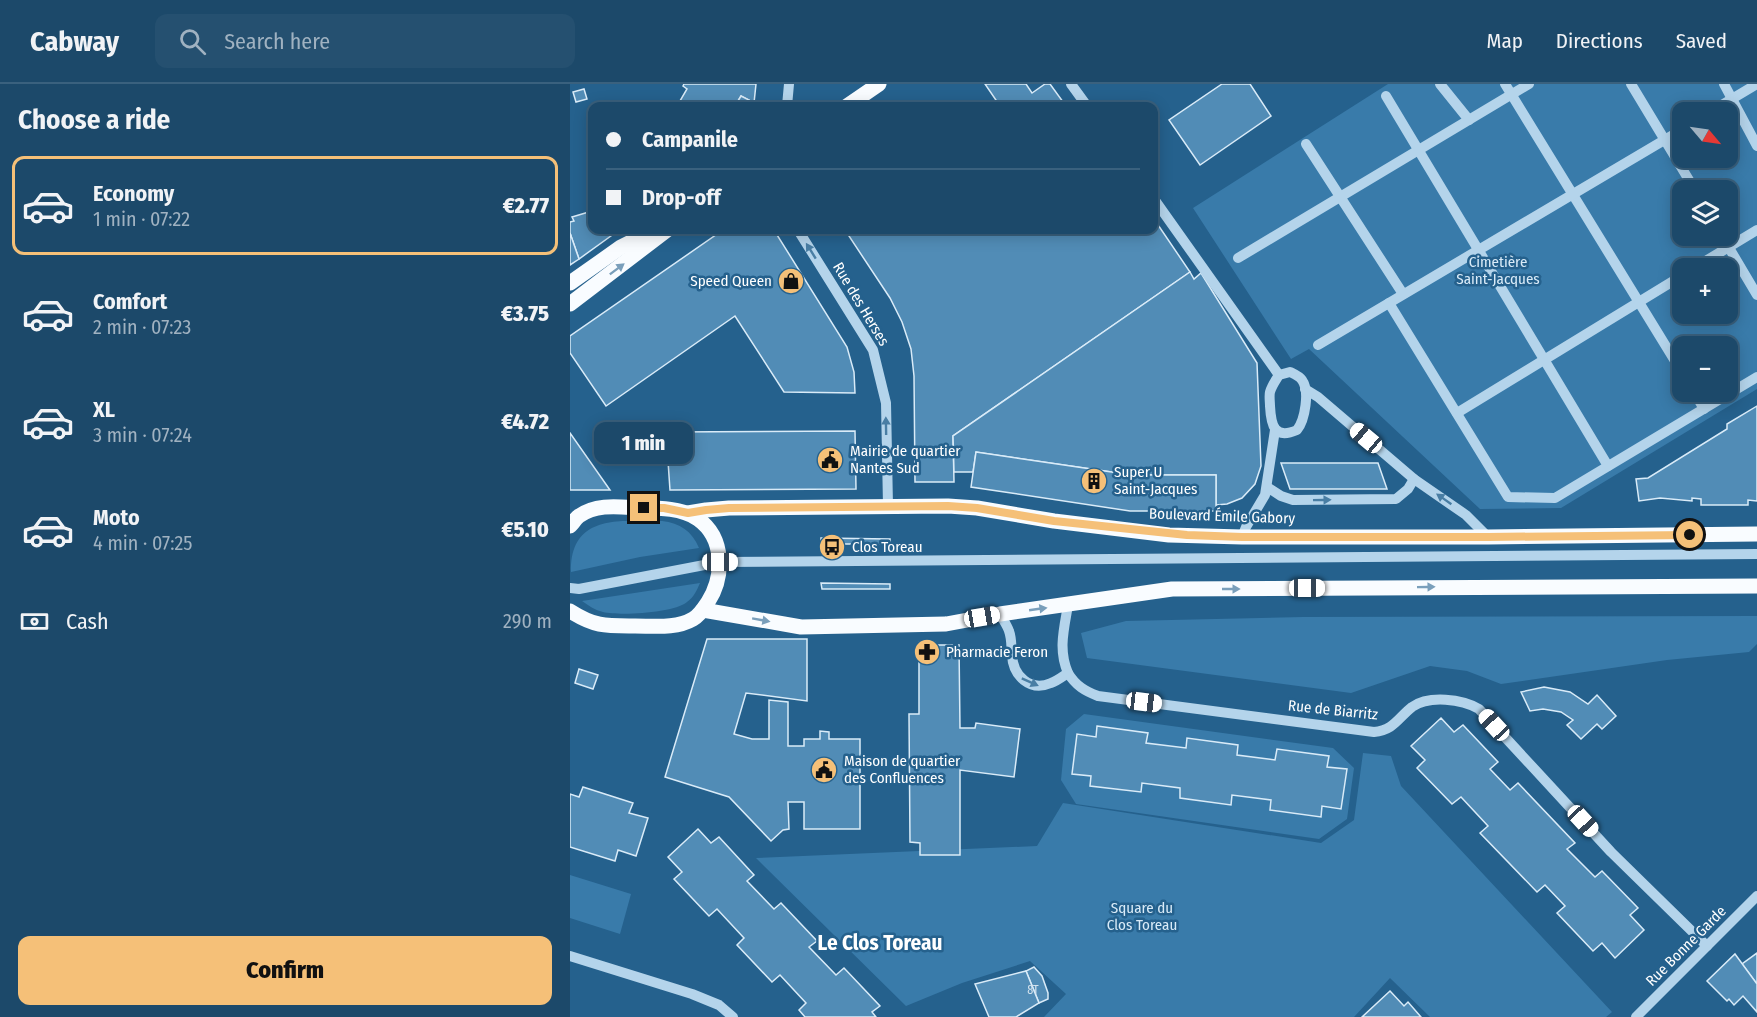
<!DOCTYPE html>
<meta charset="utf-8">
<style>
:root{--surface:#1c496a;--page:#255070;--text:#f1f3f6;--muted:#a0b2c1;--line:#3a617e;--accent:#f5c078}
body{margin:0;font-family:"Fira Sans Condensed",sans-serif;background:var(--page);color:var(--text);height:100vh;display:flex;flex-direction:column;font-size:22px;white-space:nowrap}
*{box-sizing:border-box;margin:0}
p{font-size:20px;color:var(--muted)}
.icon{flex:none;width:33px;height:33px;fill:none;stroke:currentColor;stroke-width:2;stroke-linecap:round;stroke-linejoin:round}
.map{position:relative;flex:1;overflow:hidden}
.panel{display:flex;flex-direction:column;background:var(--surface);width:570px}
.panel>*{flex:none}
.top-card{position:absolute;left:18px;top:18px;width:570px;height:132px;border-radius:12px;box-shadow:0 3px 15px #0003,0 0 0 2px var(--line);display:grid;align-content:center;height:132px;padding:0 18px;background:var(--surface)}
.needle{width:39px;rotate:119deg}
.controls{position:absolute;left:1102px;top:18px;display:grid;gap:12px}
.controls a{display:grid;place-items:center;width:66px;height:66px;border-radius:12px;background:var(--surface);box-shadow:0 3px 15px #0003,0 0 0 2px var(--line);font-size:30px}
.end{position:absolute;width:27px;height:27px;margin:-14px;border:8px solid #f5c078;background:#111;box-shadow:0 0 0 3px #111}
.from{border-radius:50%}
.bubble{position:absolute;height:42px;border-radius:12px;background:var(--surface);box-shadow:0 3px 15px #0003,0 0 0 2px var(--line);font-size:20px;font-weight:800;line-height:42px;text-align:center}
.car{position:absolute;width:18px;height:36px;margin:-18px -9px;border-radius:8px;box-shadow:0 0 4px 2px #0007;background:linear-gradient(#fff 24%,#345 0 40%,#fff 0 76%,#345 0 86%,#fff 0)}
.top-card b{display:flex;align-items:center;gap:21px;height:57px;font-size:22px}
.top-card b+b{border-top:2px solid var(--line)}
.top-card i{width:15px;height:15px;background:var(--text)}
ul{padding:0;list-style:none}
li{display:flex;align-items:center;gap:18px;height:99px;margin:0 12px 9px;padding:0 6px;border:3px solid transparent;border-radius:12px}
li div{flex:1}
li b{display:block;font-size:22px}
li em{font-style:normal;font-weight:800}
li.selected{border-color:var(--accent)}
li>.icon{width:54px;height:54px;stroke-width:1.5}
h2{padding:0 18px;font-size:27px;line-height:72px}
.pay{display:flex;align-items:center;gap:15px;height:66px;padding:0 18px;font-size:22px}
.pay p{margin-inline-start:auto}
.action{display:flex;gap:12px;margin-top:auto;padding:12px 18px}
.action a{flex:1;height:69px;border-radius:12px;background:var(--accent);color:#111;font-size:24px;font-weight:800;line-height:69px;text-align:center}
header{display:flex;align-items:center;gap:36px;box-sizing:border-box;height:84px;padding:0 30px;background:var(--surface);border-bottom:2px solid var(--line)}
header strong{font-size:28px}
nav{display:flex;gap:33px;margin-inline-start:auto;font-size:21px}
.search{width:420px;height:54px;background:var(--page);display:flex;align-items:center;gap:15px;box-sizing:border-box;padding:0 21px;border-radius:12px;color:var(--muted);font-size:22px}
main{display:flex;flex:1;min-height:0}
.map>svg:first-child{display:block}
.green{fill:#397baa;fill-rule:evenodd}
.building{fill:#518cb6;stroke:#d9ebf8;stroke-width:1.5}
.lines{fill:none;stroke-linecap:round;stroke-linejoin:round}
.minor{stroke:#b4d4eb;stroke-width:10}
.major{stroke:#f9fcff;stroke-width:15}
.oneway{fill:#497ea4}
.oneway2{fill:#7a9fbb}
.route{stroke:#f5c078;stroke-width:8}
.labels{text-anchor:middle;stroke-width:5;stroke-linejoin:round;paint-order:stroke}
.number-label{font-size:12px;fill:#d4e2ed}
.park-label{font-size:15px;fill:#d9ebf8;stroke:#25618d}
.poi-label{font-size:15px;fill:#fff;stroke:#25618d;text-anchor:start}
.street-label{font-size:15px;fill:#fff;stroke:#25618d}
.district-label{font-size:21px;font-weight:bold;fill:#fff;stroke:#25618d}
</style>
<header>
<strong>Cabway</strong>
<div class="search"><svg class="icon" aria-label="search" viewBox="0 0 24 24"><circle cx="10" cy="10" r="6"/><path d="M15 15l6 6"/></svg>Search here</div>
<nav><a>Map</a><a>Directions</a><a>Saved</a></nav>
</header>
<main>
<section class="panel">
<h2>Choose a ride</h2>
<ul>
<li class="selected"><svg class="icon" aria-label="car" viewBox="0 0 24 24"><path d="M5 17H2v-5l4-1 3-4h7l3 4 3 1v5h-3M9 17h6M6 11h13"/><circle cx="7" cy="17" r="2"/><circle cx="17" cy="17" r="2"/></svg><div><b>Economy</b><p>1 min · 07:22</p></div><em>€2.77</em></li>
<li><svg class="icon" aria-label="car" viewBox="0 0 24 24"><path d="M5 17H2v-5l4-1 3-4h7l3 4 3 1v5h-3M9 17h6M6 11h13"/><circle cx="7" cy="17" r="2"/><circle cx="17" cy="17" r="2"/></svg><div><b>Comfort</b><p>2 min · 07:23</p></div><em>€3.75</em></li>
<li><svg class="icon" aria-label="car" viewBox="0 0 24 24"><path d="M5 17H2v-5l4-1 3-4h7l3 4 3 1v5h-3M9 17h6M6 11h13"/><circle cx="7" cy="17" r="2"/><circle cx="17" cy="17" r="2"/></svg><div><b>XL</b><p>3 min · 07:24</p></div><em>€4.72</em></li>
<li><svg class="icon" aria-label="car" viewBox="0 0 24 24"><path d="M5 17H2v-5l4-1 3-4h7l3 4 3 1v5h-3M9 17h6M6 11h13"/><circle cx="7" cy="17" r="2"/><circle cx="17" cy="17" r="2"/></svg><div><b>Moto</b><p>4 min · 07:25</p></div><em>€5.10</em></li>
</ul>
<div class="pay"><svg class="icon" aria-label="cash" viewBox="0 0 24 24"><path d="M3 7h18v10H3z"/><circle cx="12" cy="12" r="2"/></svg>Cash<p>290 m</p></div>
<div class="action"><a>Confirm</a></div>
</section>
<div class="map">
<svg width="1187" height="933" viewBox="0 0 1187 933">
<rect width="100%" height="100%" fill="#25618d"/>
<g class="green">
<path d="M818,0H1187V305L991,424L910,425L739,265L721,275L623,124ZM1113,28H1158V74H1113ZM1113,106H1158V152H1113ZM1113,184H1158V230H1113ZM1113,262H1158V308H1113Z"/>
<path d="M92,437C110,439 122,447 129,464L70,473L1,488C0,429 51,437 92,437Z"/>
<path d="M130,499C127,506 124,513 117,518C104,529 50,532 33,528C25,526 19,522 12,517Z"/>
<polygon points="1187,532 1187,560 1179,568 1097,576 931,600 897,587 860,582 781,609 517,574 511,549 556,537 734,533"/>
<path d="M514,630L763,664L784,684L777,735L749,755L506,720L491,696L496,645ZM507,650L526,653L578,650L576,659L616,664L618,654L668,661L667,671L705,676L707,665L759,672L757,683L777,686L771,725L752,722L750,733L700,726L701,716L662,711L660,721L610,714V704L572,699L570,708L520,702L521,692L502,689Z"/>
<polygon points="793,669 821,672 831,702 1042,928 1036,933 860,933 820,894 784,933 474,933 496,910 460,877 392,899 336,922 186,774 467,762 493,719 751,759 784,736"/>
<polygon points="0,791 61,810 50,850 0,834"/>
</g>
<g class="building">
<polygon points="114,0 186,0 184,19 171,12 165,22 107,22 117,5 113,2"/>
<polygon points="415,0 456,0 462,9 475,0 480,0 496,22 430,22"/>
<polygon points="652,0 680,0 701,32 630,81 599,36"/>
<polygon points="14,5 17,15 6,18 3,8"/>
<polygon points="171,12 179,16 175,22 165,22"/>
<polygon points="22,127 22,146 44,146 45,149 9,175 0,149 0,138 4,137 2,133"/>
<polygon points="584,135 620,188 383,352 384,398 345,398 344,292 341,265 332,238 320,214 275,146 584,146"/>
<polygon points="153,146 204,146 277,263 284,288 285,309 214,308 165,232 36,322 0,269 0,252"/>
<polygon points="0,149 9,175 0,181"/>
<polygon points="620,188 624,195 631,189 687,279 691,382 685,400 672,414 657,420 646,421 646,391 562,391 406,368 403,388 384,388 383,352"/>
<polygon points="1187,322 1187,417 1178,416 1178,421 1131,421 1131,415 1122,414 1122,417 1090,414 1069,417 1066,395 1078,394 1157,345 1157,340"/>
<polygon points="285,347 286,405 100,406 96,348"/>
<polygon points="0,349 40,406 0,406"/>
<polygon points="406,368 562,391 646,391 646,427 560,427 401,403"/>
<polygon points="711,379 808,379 817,405 720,405"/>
<polygon points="251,454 320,455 320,460 251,460"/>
<polygon points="251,499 320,500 320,505 252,505"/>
<polygon points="137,555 237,555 237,617 176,609 164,650 182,655 199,655 199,616 218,618 218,662 234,662 234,655 250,655 250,647 259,648 259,655 290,655 290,745 234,745 234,718 218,718 219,745 213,746 201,757 159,713 95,693"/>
<polygon points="349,561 389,561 390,644 405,644 406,639 450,645 444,693 390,686 390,771 350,771 350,759 340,758 339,630 349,630"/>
<polygon points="9,585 28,591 23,605 5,599"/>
<polygon points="974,603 1000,608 1018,620 1027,611 1046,632 1032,645 1027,640 1011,655 997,641 1003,636 991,628 973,625 960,627 951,608"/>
<polygon points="871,634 884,648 893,641 928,678 920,685 940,706 948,699 1005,759 997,765 1025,793 1032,787 1068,824 1060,831 1074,846 1045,874 1032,859 1023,867 987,829 995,822 975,801 967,808 910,749 918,742 891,713 882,720 847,684 855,676 841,662"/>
<polygon points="527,642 578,649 576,659 616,664 617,654 668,661 667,671 705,676 707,665 759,672 757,683 777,685 771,725 752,722 751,733 700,726 701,716 662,711 661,721 610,714 610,704 572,699 571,708 520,702 521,692 502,690 507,650 526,653"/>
<polygon points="13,703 63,719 59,729 78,734 66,772 48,766 45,777 0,763 0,710 9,713"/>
<polygon points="128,745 141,759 149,753 184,791 177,797 204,825 211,819 247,857 239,863 266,891 274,884 310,922 302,928 306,933 235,933 229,926 236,919 210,891 202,898 167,861 174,854 147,825 139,832 104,795 112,788 98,773"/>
<polygon points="1187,869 1187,900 1172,880"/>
<polygon points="1165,870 1187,900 1187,928 1173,912 1164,921 1159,915 1157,917 1137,897"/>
<polygon points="464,883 472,892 478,909 478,915 469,919 456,887"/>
<polygon points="456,887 469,919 446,933 419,933 405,900"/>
<polygon points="820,907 834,922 838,918 851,933 792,933"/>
</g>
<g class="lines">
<g class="minor">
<polyline points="501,0 517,22"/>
<polyline points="870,0 899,36"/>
<polyline points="935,0 1113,290"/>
<polyline points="1061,0 1125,106"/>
<polyline points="1154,0 1187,62"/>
<polyline points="816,12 1038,382"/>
<polyline points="217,22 219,0"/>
<polyline points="1140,28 1187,0"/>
<polyline points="736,60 833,210"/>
<polyline points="584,115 709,291"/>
<polyline points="228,146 303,266 316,319 318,422"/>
<polyline points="1152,152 1187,211"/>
<polyline points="668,174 959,0"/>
<polyline points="1124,184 1187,146"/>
<polyline points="819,219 938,413 985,414 1187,293"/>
<polyline points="748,261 1113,45"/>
<path d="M720,288C724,290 729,292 732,296C740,307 735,336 727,346C704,356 701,341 700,322C700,318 699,312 700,308C702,301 706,296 709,291Z"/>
<polyline points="735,305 748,313 844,395 896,431 918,453"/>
<polyline points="1124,308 1134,325"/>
<polyline points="887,329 1113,191"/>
<polyline points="697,403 711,412 723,416 826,415 838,405 844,395"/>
<polyline points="672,453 676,443 695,411 705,346"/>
<polyline points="0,504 9,505 150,478 1187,470"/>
<path d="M430,530C433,536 437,541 439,547C442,555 441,563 442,571C443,592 460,608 481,599C487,597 492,593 498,589C488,566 494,545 498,521"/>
<path d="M498,589C506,602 515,607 528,612L804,648C824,646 828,634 842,623C859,611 892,615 909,625L1041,768L1137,862"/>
<polyline points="0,872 122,910 149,921 163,933"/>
<polyline points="1066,933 1187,812"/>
</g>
<g class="major">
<polyline points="277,22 309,0"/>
<polyline points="0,199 51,163 85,146"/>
<polyline points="0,220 97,146"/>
<polyline points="118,429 136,426 159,424 378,422 407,424 484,437 599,451 672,453 918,453 1187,450"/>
<path d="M0,442C3,439 6,434 9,432C27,419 50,423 71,424C90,424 112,424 128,435C155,454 154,493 138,518C134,524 130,531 123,535C106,545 84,542 65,542C36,542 25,543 0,527"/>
<polyline points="133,526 231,543 376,540 430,530 602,505 1187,502"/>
</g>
</g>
<defs><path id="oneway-solid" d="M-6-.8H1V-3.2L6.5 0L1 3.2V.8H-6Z" transform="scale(1.5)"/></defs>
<g class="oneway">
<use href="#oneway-solid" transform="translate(241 167) rotate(-122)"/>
<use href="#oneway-solid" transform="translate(316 342) rotate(-91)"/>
<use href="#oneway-solid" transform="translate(874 415) rotate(-145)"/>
<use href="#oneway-solid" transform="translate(752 416) rotate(-1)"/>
<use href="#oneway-solid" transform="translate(460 598) rotate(24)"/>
</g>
<g class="oneway2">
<use href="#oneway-solid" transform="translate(47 185) rotate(-37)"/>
<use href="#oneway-solid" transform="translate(856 503) rotate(-1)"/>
<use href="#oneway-solid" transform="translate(661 505)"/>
<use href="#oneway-solid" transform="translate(468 525) rotate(-8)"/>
<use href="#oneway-solid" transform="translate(191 536) rotate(10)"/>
</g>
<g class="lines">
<polyline class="route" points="74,424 94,424 118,429 136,426 159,424 378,422 407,424 484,437 617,451 672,453 918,453 1120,451"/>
</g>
<defs>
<g id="shop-disc" transform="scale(1.35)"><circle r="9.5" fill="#f5c078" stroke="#25618d"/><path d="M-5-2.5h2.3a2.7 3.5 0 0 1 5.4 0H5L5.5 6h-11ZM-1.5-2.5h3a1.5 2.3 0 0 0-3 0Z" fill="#111"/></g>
<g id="civic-disc" transform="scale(1.35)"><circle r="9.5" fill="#f5c078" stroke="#25618d"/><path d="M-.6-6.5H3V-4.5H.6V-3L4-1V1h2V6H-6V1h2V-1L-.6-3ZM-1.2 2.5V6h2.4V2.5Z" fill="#111"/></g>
<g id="building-disc" transform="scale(1.35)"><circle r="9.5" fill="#f5c078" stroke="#25618d"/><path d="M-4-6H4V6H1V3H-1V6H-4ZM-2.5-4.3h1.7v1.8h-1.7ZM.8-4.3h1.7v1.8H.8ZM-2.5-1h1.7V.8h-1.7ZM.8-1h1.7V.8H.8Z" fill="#111"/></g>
<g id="bus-disc" transform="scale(1.35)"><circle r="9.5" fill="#f5c078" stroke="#25618d"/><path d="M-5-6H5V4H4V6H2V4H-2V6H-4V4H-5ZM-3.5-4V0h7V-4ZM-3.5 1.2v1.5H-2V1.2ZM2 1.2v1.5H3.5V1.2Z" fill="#111"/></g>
<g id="pharmacy-disc" transform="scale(1.35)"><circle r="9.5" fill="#f5c078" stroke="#25618d"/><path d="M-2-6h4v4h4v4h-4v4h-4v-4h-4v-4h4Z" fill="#111"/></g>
</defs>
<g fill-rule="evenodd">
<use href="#shop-disc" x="221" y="197"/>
<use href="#civic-disc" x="260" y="376"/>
<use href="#building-disc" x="524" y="397"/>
<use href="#bus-disc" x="262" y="463"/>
<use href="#pharmacy-disc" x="357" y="568"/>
<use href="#civic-disc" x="254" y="686"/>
</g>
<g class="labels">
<g class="number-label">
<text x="463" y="910">8T</text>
</g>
<g class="park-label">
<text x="928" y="183">Cimetière<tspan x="928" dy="17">Saint-Jacques</tspan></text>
<text x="572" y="829">Square du<tspan x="572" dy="17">Clos Toreau</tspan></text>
</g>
<g class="poi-label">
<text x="202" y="202" text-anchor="end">Speed Queen</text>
<text x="280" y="372">Mairie de quartier<tspan x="280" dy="17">Nantes Sud</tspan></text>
<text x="544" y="393">Super U<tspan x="544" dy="17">Saint-Jacques</tspan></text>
<text x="282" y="468">Clos Toreau</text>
<text x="376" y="573">Pharmacie Feron</text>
<text x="274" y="682">Maison de quartier<tspan x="274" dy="17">des Confluences</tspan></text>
</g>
<g class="street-label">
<text transform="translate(291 220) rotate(59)" y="5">Rue des Herses</text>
<text transform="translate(652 432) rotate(2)" y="5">Boulevard Émile Gabory</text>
<text transform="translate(763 626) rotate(6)" y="5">Rue de Biarritz</text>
<text transform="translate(1116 862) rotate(-45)" y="5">Rue Bonne Garde</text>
</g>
<g class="district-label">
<text x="310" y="866">Le Clos Toreau</text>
</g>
</g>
</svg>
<div class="controls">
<a><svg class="needle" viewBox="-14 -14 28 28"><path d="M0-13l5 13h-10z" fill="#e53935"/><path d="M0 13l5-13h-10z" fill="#a0b2c1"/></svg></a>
<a><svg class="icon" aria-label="layers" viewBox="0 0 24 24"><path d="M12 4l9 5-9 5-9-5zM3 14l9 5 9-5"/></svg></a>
<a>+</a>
<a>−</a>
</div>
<i class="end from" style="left:1120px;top:451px"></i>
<i class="end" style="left:74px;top:424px"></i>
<div class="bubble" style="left:24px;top:338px;width:99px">1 min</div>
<i class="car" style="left:796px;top:354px;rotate:310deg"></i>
<i class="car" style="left:150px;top:478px;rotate:90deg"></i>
<i class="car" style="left:737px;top:504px;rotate:90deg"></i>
<i class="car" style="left:412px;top:533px;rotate:80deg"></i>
<i class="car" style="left:574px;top:618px;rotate:97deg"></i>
<i class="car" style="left:924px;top:641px;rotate:317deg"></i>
<i class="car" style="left:1013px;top:737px;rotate:137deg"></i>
<div class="top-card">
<b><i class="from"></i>Campanile</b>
<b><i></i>Drop-off</b>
</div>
</div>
</main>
